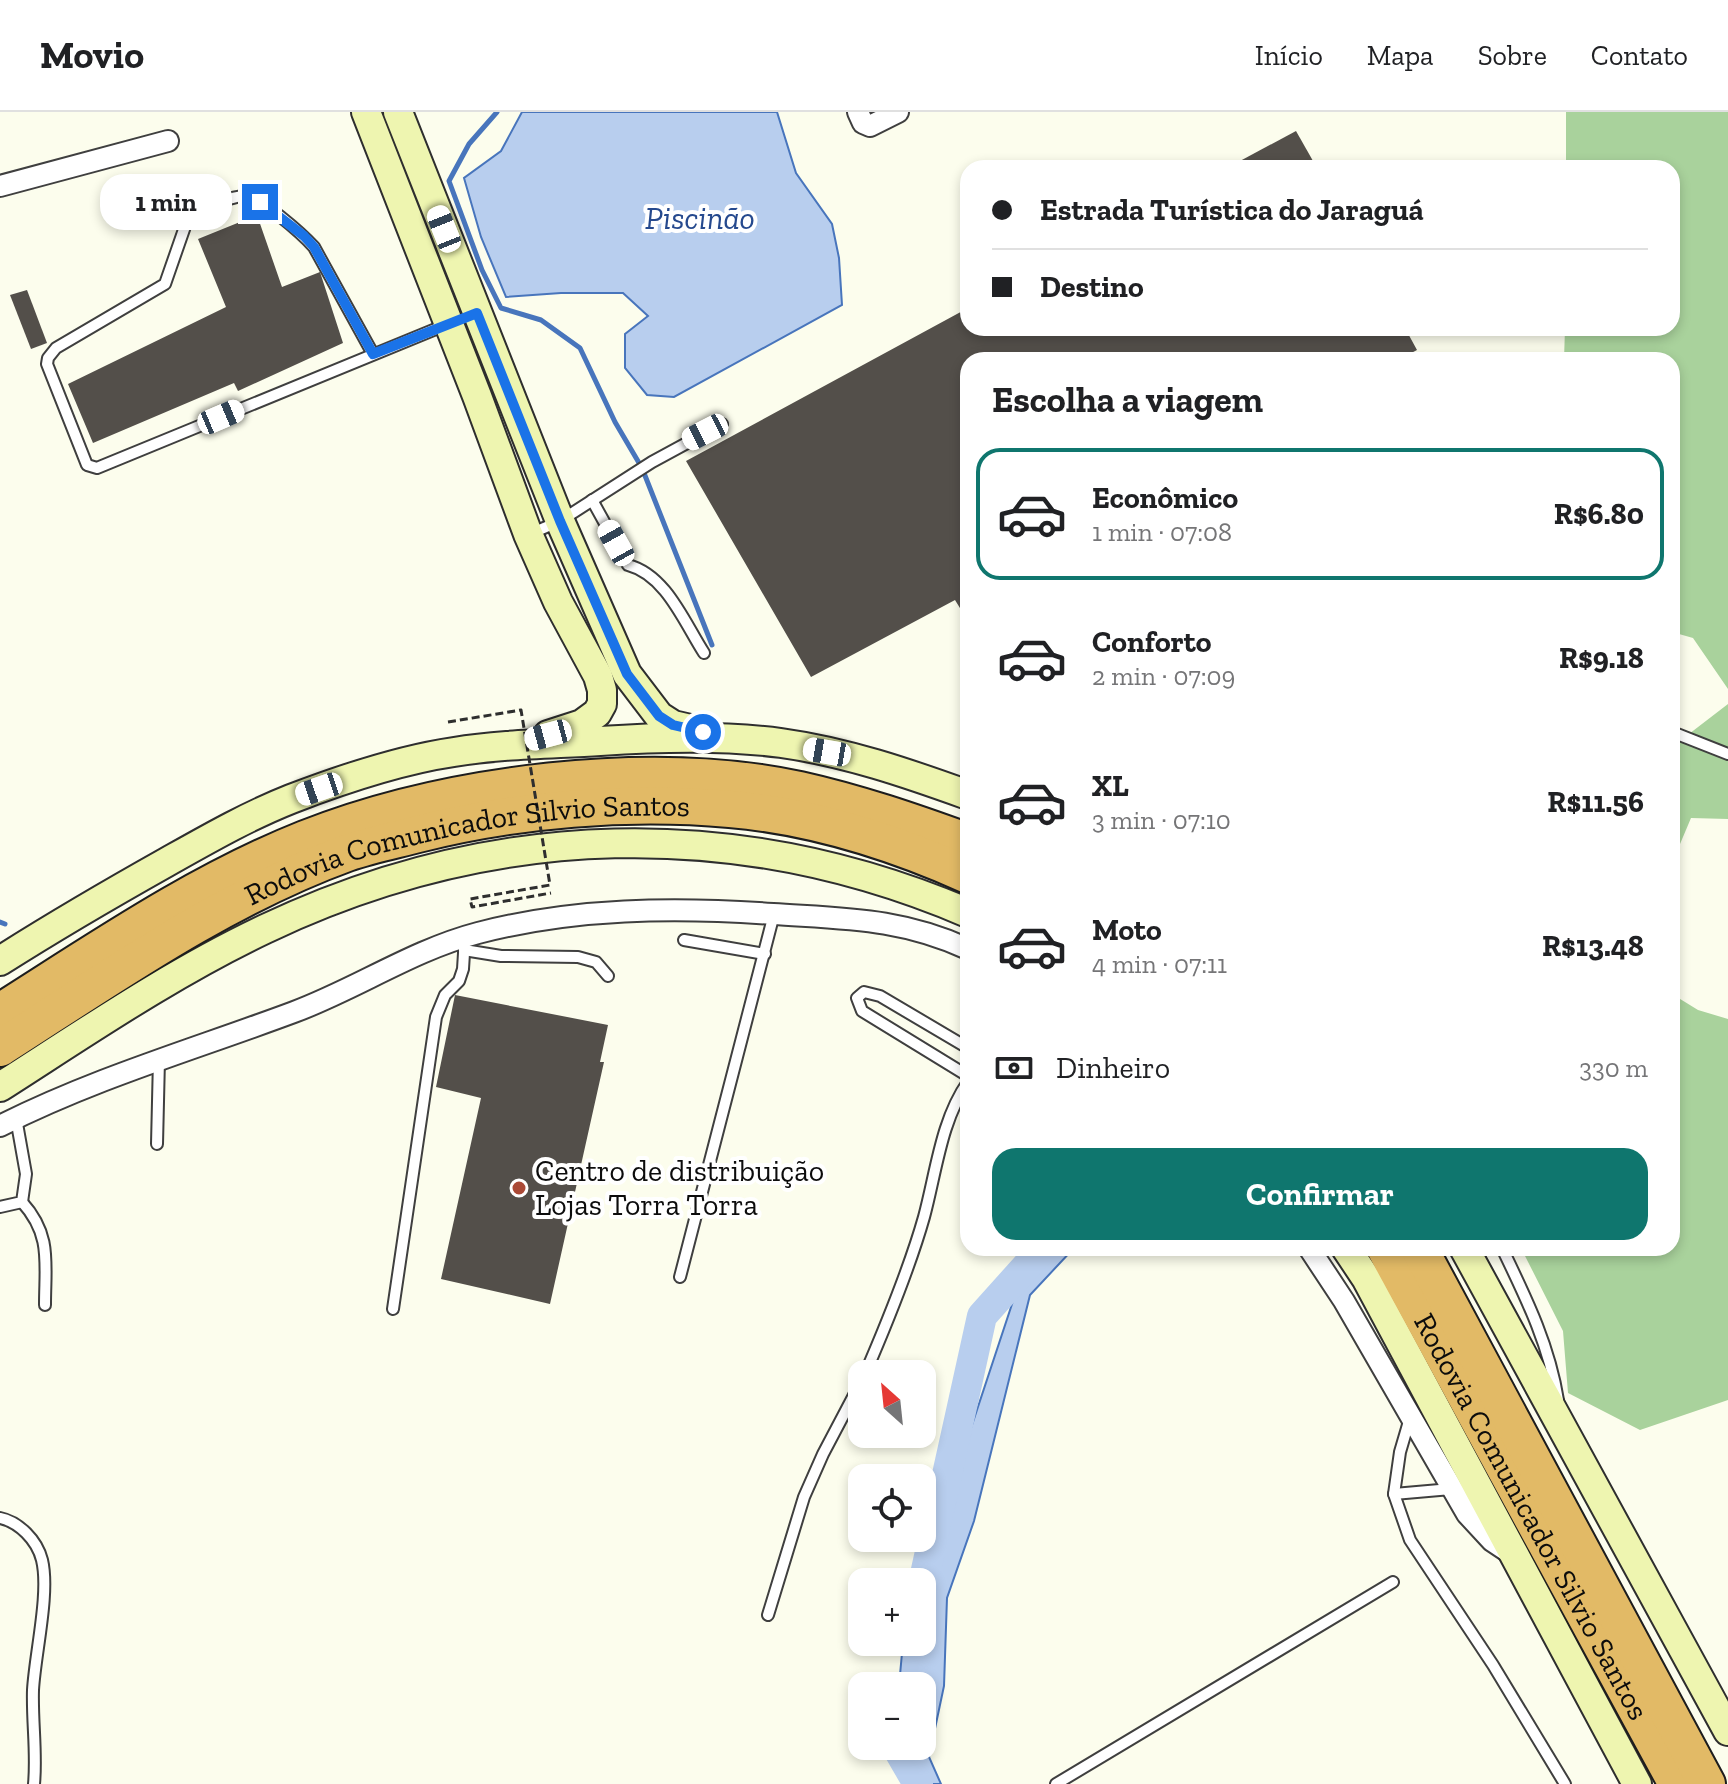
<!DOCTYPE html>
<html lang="pt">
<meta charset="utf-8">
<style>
:root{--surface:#fff;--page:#f6f6f6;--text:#202124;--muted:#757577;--line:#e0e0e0;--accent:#0f766e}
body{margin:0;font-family:"Zilla Slab",serif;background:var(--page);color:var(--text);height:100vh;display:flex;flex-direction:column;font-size:30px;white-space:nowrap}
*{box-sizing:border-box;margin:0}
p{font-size:26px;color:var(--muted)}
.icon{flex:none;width:44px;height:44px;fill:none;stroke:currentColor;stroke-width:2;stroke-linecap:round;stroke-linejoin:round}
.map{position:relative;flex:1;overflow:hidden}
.panel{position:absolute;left:960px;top:240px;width:720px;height:904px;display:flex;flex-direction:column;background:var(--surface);border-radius:24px;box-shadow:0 4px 12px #0003}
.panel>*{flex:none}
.guide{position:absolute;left:960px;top:48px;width:720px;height:176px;border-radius:24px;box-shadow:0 4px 12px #0003;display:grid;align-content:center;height:176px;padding:0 32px;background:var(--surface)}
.needle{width:52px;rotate:333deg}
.buttons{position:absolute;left:848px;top:1248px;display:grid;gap:16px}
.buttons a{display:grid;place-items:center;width:88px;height:88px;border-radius:16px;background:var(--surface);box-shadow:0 4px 12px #0003;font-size:40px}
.end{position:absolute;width:36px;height:36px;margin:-18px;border:10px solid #1a73e8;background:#fff;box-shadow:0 0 0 4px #fff}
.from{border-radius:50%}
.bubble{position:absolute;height:56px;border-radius:24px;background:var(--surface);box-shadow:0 4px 12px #0003;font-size:26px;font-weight:700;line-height:56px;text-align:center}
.car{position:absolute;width:24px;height:48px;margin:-24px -12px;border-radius:10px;box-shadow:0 0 6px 2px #0007;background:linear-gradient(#fff 24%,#345 0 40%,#fff 0 76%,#345 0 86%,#fff 0)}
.guide b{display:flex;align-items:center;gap:28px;height:76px;font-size:30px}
.guide b+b{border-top:2px solid var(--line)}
.guide i{width:20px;height:20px;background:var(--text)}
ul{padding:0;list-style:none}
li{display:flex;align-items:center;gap:24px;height:132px;margin:0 16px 12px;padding:0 16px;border:4px solid transparent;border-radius:24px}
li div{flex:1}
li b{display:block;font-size:30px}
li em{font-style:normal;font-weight:700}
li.current{border-color:var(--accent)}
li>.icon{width:72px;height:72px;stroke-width:1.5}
h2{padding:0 32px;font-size:36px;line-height:96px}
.pay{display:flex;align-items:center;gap:20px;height:88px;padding:0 32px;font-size:30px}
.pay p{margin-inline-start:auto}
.action{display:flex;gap:16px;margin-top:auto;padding:16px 32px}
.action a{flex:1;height:92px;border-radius:24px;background:var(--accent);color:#fff;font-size:32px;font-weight:700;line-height:92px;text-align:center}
header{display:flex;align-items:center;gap:48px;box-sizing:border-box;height:112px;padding:0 40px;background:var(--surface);border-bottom:2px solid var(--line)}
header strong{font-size:38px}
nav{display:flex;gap:44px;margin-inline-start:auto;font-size:28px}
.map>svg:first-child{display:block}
.forest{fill:#a9d29c}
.water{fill:#b8ceee;stroke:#4875bc;stroke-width:2}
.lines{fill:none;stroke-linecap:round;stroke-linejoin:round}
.stream{stroke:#4875bc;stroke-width:5}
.river{stroke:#b8ceee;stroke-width:30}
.building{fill:#534f4a}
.lane-casing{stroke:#3f3f3f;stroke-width:14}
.street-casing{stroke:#3f3f3f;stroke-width:24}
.secondary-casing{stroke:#2e2e2e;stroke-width:32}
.highway-casing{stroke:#1d1d1d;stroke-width:40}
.lane{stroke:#fff;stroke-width:10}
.street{stroke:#fff;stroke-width:20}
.secondary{stroke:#eef5b0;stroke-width:28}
.highway{stroke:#e2ba66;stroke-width:36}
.path-bridge{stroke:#2e2e2e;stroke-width:3;stroke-dasharray:8 4;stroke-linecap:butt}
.route{stroke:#1a73e8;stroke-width:10}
.poi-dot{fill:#aa4936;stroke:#fff;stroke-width:3}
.labels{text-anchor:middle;stroke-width:8;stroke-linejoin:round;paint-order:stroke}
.street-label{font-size:30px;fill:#0c0c0c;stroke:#fff}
.poi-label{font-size:30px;fill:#0c0c0c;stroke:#fff;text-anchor:start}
.water-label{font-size:32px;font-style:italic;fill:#25498e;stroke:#fff}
</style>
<header>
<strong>Movio</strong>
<nav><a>Início</a><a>Mapa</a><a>Sobre</a><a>Contato</a></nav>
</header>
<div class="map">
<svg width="1728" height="1672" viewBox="0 0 1728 1672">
<rect width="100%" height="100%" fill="#fcfded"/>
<g class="forest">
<polygon points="1566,0 1728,0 1728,577 1693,526 1672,520 1672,248 1564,248 1565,216 1672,216 1672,56 1566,56"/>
<polygon points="1728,592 1728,707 1691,706 1672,751 1672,635"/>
<polygon points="1672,882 1698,898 1728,907 1728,1288 1640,1318 1568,1281 1563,1219 1521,1136 1672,1136"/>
</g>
<g class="water">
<polygon points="522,0 777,0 796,61 832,112 839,146 842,193 674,285 647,283 625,256 625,222 648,204 623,181 561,181 506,185 481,125 464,66 501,39"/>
<polygon points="1047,1136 1074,1136 1030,1183 974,1409 947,1486 944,1574 929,1645 941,1672 904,1672 902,1634 922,1634 922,1574 899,1574 903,1530 922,1530 920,1470 1017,1177"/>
</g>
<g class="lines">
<g class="stream">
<polyline points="497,0 469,32 449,69 482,158 501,196 541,208 580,236 615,310 642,356 712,533"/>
<polyline points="0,810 5,812"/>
</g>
<g class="river">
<polyline points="922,1476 982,1204 1043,1136"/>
<polyline points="896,1634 918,1672"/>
</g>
</g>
<g class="building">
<polygon points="1296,19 1317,56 1227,56"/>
<polygon points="257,103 282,175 320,160 343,231 238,279 234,271 93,331 68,272 226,195 198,127"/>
<polygon points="27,178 47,231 31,237 10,183"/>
<polygon points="968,196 968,216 1405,216 1417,238 1398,248 968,248 968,509 955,488 811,565 686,349"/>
<polygon points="455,883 608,913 600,950 604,950 550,1192 441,1167 481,986 436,975"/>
</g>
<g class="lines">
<g class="lane-casing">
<g id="lane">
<path d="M373,242L314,135C303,123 259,83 244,84C228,85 210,94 195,99L189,103L165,172L56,236L48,246L47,252L87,353L97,356L448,212"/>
<path d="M592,388L628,453C666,463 684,510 704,541"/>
<polyline points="530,422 560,409 652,350 722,312"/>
<polyline points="1672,620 1728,642"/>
<polyline points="684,828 765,842"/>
<polyline points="464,838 501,844 578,845 596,850 608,864"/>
<polyline points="968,936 880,884 864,880 857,886 862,899 968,964"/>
<polyline points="157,1032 159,947"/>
<path d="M22,1090C52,1123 45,1151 45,1193"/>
<polyline points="0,1095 22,1090 26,1062 16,1006"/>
<path d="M1502,1136C1526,1186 1549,1232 1558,1288"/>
<polyline points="680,1165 774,802"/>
<polyline points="393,1197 436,905 445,883 459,869 463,857 465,825"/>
<path d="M865,1262C887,1211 909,1158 924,1105C936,1061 941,1008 968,970"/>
<polyline points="1410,1306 1400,1340 1394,1382 1410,1428 1493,1553 1565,1672"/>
<polyline points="1394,1382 1451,1377"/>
<path d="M0,1406C19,1410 37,1428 42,1448C50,1481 35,1542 33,1578C32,1610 37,1641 34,1672"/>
<polyline points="768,1503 804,1385 823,1342 862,1268"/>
<polyline points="1056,1672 1393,1470"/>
</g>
</g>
<g class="street-casing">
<g id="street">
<polyline points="858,0 863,11 870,14 898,0"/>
<polyline points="0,74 168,29"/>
<path d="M0,1014C95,966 195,937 294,900C356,877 413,838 478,821C574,796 674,795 773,802C845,807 900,806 968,837"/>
<polyline points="1309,1136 1344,1189 1467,1402 1492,1429 1510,1441"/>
</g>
</g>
<g class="secondary-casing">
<g id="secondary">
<polyline points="366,0 477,284 528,422 558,490 598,564 602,578 602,592 597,601 582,612 548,623"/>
<polyline points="398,0 560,409 627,562 659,604 673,613 699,619"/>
<path d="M0,849C55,814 110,782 167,750C208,727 248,704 291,687C343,667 399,648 454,640C502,632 551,632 600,629C659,625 722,623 781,631C846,640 907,661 968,683"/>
<path d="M0,975C86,920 172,861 265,817C492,709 736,702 968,801"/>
<polyline points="1346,1136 1366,1166 1637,1672"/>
<polyline points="1464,1136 1728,1619"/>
</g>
</g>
<g class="highway-casing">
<g id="highway">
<path d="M0,900C98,838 197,770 305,727C447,671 650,646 800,678C858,691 913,710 968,730"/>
<path id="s1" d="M0,936C111,865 223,786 347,741C370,733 395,728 418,722C517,697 627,688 730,697C811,704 894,730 968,763"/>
<path id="s2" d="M1385,1136L1677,1672"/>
<polyline points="1419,1136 1707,1672"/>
</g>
</g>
<use href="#lane" class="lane"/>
<use href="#street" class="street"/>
<use href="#secondary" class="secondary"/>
<use href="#highway" class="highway"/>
<polyline class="path-bridge" points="448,610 521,598 550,773 470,787 472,795 551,781"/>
</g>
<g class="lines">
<polyline class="route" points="260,90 304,124 314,135 373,242 477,201 560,409 627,562 659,604 673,613 703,620"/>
</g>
<circle class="poi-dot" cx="519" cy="1076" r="8"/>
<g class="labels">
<g class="street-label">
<text dy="10" stroke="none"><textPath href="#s1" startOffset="518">Rodovia Comunicador Silvio Santos</textPath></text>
<text dy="10" stroke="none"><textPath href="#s2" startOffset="306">Rodovia Comunicador Silvio Santos</textPath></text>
</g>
<g class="poi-label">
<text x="535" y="1069">Centro de distribuição<tspan x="535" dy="34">Lojas Torra Torra</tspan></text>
</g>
<g class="water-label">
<text x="700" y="117">Piscinão</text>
</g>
</g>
</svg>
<div class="buttons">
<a><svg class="needle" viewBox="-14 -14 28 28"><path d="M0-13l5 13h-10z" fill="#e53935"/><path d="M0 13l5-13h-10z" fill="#757577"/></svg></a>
<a><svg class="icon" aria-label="locate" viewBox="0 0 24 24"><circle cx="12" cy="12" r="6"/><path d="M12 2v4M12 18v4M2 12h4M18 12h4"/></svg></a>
<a>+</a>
<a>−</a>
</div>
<i class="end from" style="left:703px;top:620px"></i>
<i class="end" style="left:260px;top:90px"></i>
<div class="bubble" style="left:100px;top:62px;width:132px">1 min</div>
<i class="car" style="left:444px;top:117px;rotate:338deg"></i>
<i class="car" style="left:221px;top:305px;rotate:67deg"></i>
<i class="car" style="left:705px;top:320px;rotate:243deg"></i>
<i class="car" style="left:616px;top:431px;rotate:331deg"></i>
<i class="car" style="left:548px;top:623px;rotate:255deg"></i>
<i class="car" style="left:827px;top:640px;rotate:280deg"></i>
<i class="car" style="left:319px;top:677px;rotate:251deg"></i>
<div class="guide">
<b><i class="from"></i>Estrada Turística do Jaraguá</b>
<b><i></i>Destino</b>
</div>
<section class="panel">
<h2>Escolha a viagem</h2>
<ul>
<li class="current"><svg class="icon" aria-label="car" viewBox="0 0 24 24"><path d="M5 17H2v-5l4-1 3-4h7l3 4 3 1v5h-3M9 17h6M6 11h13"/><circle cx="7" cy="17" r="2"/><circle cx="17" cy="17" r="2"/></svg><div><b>Econômico</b><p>1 min · 07:08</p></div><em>R$6.80</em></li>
<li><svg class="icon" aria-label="car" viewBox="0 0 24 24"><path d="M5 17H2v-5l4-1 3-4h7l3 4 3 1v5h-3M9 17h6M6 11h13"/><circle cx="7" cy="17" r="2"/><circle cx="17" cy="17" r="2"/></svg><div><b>Conforto</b><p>2 min · 07:09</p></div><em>R$9.18</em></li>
<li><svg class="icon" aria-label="car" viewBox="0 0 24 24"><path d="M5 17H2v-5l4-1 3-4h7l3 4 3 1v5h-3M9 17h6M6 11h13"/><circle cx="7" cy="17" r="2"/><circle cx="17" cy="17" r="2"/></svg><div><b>XL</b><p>3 min · 07:10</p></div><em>R$11.56</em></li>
<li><svg class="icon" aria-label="car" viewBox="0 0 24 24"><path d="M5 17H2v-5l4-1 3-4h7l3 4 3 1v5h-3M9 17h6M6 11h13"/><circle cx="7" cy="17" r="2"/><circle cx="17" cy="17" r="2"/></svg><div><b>Moto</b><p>4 min · 07:11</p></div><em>R$13.48</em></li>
</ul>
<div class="pay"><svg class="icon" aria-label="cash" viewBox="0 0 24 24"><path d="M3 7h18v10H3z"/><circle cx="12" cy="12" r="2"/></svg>Dinheiro<p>330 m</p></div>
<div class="action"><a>Confirmar</a></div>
</section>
</div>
